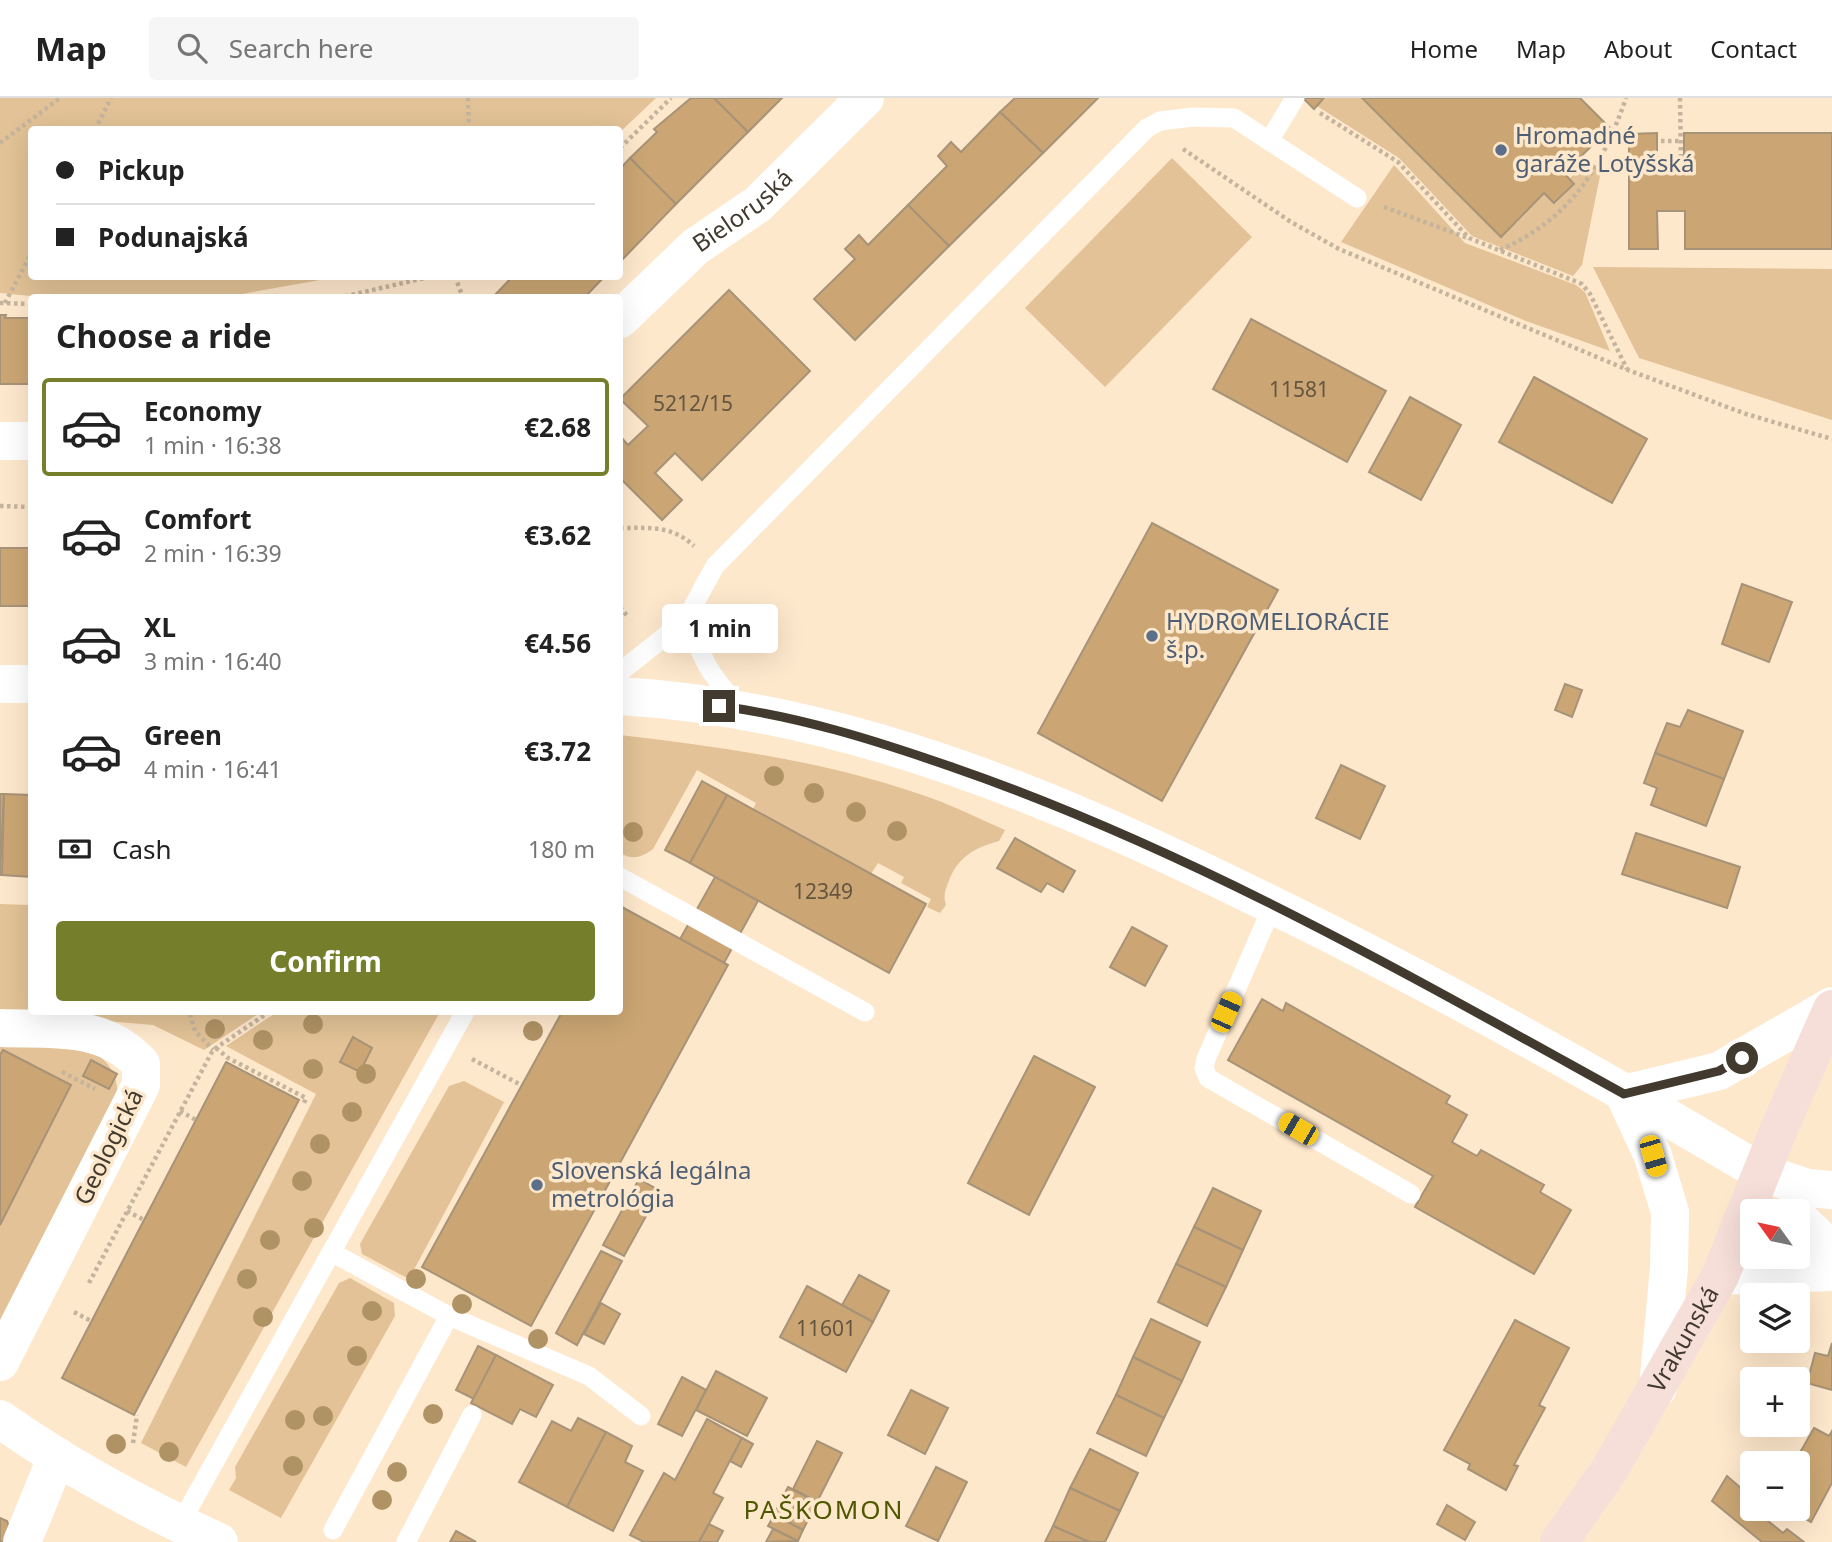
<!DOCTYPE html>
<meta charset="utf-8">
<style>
:root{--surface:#fff;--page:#f6f6f6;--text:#222;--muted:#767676;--line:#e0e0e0;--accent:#757f2b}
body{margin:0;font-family:"Noto Sans",sans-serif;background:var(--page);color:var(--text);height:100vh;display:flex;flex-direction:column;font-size:26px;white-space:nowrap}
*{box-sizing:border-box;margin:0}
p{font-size:23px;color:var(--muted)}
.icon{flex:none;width:38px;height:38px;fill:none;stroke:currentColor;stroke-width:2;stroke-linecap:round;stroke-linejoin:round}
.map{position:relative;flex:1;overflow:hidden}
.drawer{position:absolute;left:28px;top:196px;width:595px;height:721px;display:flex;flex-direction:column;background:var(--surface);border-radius:7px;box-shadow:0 7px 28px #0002}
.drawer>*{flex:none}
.hud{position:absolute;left:28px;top:28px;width:595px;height:154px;border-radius:7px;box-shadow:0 7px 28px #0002;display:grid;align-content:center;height:154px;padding:0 28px;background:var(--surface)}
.needle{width:46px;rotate:303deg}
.fabs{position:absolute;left:1740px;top:1101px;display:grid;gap:14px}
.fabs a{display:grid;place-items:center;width:70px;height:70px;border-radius:7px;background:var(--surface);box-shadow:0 7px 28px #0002;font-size:35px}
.end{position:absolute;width:32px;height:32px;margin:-16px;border:9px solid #423a2f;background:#fff;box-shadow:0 0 0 4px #fff}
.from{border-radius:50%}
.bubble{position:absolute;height:49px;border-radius:7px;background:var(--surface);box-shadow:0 7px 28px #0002;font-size:23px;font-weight:700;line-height:49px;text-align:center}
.car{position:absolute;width:21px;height:42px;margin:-21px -10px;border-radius:9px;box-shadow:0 0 5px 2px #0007;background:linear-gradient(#f5c518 24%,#345 0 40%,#f5c518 0 76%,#345 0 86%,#f5c518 0)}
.hud b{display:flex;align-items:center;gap:24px;height:66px;font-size:26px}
.hud b+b{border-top:2px solid var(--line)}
.hud i{width:18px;height:18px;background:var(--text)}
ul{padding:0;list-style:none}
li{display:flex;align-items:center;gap:21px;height:98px;margin:0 14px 10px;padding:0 14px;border:4px solid transparent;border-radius:7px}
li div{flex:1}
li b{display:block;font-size:26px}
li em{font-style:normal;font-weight:700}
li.active{border-color:var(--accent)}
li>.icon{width:63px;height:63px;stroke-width:1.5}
h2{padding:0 28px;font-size:32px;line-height:84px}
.pay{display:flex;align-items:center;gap:18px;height:77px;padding:0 28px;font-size:26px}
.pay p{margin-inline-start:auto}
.primary-button{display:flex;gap:14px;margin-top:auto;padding:14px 28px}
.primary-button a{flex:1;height:80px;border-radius:7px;background:var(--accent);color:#fff;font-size:28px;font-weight:700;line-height:80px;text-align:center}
header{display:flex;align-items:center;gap:42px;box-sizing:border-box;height:98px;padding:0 35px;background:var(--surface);border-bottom:2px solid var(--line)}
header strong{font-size:33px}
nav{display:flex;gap:38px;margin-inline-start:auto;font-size:24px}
.search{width:490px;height:63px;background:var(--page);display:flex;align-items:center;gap:18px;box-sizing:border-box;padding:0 24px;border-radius:7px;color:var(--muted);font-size:26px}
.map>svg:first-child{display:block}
.green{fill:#e2c296}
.building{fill:#cba674;stroke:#a79378;stroke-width:2}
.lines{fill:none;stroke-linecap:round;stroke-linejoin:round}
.path{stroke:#c5b49d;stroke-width:4.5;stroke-dasharray:3.5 3.5;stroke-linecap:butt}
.lane{stroke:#fff;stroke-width:19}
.street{stroke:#fff;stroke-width:38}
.secondary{stroke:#f6dfd8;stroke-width:38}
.tree{fill:#b09365}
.route{stroke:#423a2f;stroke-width:9}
.service-dot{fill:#5c6f8a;stroke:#fee8cc;stroke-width:2.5}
.labels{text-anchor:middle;stroke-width:7;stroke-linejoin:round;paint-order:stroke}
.number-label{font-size:21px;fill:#645540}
.service-label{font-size:24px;fill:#4e5e75;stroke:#fee8cc;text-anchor:start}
.street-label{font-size:24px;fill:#423a2f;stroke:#fee8cc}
.neighbourhood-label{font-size:26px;letter-spacing:2px;fill:#4f5700;stroke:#fee8cc}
</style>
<header>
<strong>Map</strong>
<div class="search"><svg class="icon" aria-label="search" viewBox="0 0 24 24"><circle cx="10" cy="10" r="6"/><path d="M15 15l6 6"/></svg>Search here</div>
<nav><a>Home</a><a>Map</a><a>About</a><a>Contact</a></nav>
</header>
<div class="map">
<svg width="1832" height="1444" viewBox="0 0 1832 1444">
<rect width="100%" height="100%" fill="#fee8cc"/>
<g class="green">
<polygon points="0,0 656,0 620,34 620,32 32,32 32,178 337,179 225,199 41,199 0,195"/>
<polygon points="1326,0 1361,0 1501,139 1544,96 1555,106 1575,86 1570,80 1578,72 1583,77 1594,66 1601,73 1582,167 1573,178 1472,138 1399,60 1317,8"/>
<polygon points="1172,60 1252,139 1105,289 1025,210"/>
<polygon points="1394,67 1465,145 1576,187 1585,194 1610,253 1526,223 1341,144"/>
<polygon points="1593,169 1832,171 1832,322 1639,260"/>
<path d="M620,637C724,649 831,664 931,700C956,709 980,721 1005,732L999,743C974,750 957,759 948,785C945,793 943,798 946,807L940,815L927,809L931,801L901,785L904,779L878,765L871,776L753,711L756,705L697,672L653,751C641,760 632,762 620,755Z"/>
<polygon points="0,806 31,807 32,914 261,914 204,952 153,927 0,914"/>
<polygon points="277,914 440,914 186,1369 141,1345 316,996 226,948"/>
<path d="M0,943C47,947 117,935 118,999L0,1227Z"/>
<polygon points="464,983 504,1004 409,1181 362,1156 360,1146 449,988"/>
<polygon points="350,1180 394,1205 395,1218 281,1420 229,1392 236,1380 235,1369 339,1185"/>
</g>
<g class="building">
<polygon points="691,0 714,0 748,34 676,106 630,60 657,34 654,31"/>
<polygon points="714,0 782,0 748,34"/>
<polygon points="1015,0 1098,0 1043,55 1000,14"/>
<polygon points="1303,0 1324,0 1314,11"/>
<polygon points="1362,0 1580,0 1610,30 1564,75 1574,86 1554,105 1544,95 1501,139"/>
<polygon points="1000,14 1043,55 949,148 908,107 947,68 938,58 951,44 961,54"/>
<polygon points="1657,35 1657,74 1684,74 1684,35 1832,35 1832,151 1685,151 1685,113 1657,113 1658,151 1629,151 1629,36"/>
<polygon points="630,60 676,106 620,164 620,71"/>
<polygon points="908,107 949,148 855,242 814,201 855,161 845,151 859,137 868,147"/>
<polygon points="513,178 603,178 604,179 584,200 492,200"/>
<polygon points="729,192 810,273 702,382 675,355 655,375 682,402 662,422 620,380 620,338 628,347 648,328 620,301"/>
<polygon points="0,217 6,217 5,220 32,220 32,286 0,286"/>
<polygon points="1251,221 1386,293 1347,364 1213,291"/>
<polygon points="1534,279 1647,341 1612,405 1499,344"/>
<polygon points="1410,299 1461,327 1421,402 1369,374"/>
<polygon points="1152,425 1278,492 1162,703 1038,635"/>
<rect x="0" y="450" width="32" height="58"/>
<polygon points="1742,486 1792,504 1769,564 1722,546"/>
<polygon points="1565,586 1582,592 1572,619 1555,612"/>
<polygon points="1688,612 1743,633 1724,681 1655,655 1667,625 1680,629"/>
<polygon points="1655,655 1724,681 1706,728 1651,707 1657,690 1644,685"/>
<polygon points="1341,667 1385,688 1360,741 1316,720"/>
<polygon points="702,683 727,697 690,765 665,752"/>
<polygon points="0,696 4,696 0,778"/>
<polygon points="4,696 32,697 32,779 2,777"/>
<polygon points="727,697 926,806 889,875 690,765"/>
<polygon points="1636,735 1740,769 1727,810 1622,776"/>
<polygon points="1015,740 1075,773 1063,794 1047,785 1041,794 997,770"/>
<polygon points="715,779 758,803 724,865 680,841"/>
<polygon points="620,808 728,867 531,1228 422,1169 562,914 620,914"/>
<polygon points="1132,829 1167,848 1145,888 1110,869"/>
<polygon points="1262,901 1283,913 1286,905 1450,998 1446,1005 1467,1017 1452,1044 1477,1058 1481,1052 1544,1087 1540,1094 1571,1112 1534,1176 1415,1109 1433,1078 1228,962"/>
<polygon points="353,939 372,950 360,974 340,964"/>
<polygon points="3,952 71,987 0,1127 0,957"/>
<polygon points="1034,958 1095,989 1029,1117 968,1085"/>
<polygon points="91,962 117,976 109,991 83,978"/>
<polygon points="226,964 299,1002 134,1317 62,1280"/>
<polygon points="639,1081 660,1093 624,1158 603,1147"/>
<polygon points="1213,1090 1261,1113 1243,1152 1194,1129"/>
<polygon points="1194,1129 1243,1152 1226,1189 1176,1166"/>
<polygon points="601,1153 622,1163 577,1247 556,1235"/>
<polygon points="1176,1166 1226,1189 1207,1228 1158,1204"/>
<polygon points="859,1177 889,1193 873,1224 842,1207"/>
<polygon points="807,1188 873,1224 846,1274 780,1239"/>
<polygon points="601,1205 620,1216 604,1246 584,1236"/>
<polygon points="1151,1221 1200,1244 1182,1283 1133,1259"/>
<polygon points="1515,1222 1569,1250 1539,1307 1545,1310 1514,1367 1518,1368 1506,1392 1468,1371 1470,1366 1444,1352"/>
<polygon points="1832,1245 1832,1292 1807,1285 1815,1255 1828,1258"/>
<polygon points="478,1248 496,1257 474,1301 456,1292"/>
<polygon points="496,1257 553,1287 536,1319 520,1311 512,1326 471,1305"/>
<polygon points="1133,1259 1182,1283 1164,1320 1116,1297"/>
<polygon points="716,1273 767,1300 747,1338 696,1312"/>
<polygon points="682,1279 706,1292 682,1338 658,1326"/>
<polygon points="911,1292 948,1310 925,1356 888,1337"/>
<polygon points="1116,1297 1164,1320 1146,1358 1097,1335"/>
<polygon points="578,1320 606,1334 567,1409 519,1384 552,1323 571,1333"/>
<polygon points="707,1321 742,1340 713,1395 723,1400 699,1444 644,1444 630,1437 664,1375 675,1382"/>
<polygon points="1814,1330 1829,1338 1832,1333 1832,1385 1811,1424 1787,1410 1797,1410 1797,1365 1794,1365"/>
<polygon points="606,1334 632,1348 625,1364 643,1373 613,1433 567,1409"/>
<polygon points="742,1340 753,1346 741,1369 730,1363"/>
<polygon points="817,1343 842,1355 817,1404 793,1391"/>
<polygon points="1090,1351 1138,1375 1120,1413 1070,1390"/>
<polygon points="936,1369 967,1384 938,1443 906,1428"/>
<polygon points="1727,1378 1750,1398 1745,1404 1752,1410 1783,1435 1787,1431 1804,1444 1762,1444 1712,1403"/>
<polygon points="788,1389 817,1404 811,1416 781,1402"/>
<polygon points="1070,1390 1120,1413 1105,1444 1089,1444 1053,1428"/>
<polygon points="781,1402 811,1416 803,1432 774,1417"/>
<polygon points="1447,1407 1475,1424 1465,1442 1437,1426"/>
<polygon points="774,1417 803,1432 798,1443 768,1428"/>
<polygon points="0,1420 7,1423 9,1429 3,1444 0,1444"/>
<polygon points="709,1426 723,1433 717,1444 699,1444"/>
<polygon points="1053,1428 1089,1444 1045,1444"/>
<polygon points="773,1431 798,1443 766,1444"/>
<polygon points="456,1433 476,1444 450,1444"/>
</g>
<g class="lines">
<g class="path">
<polyline points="468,0 469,32"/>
<polyline points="1680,0 1681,68"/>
<polyline points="1320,15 1398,64 1469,140 1582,186 1590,196 1627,271"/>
<polyline points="95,32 111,0"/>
<polyline points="1661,43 1681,43"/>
<polyline points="0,45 60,0"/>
<polyline points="620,50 671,0"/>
<polyline points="1183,51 1291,124 1339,151 1628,272 1746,316 1832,341"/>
<polyline points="1384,109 1468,140"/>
<path d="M1500,152C1569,122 1602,70 1626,0"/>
<polyline points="455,178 463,200"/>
<polyline points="338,200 433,178"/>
<polyline points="0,205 32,206"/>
<polyline points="5,205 32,154"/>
<polyline points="0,408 32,409"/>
<path d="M620,430C648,430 672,427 694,448"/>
<polyline points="620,509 628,519"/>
<polyline points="190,916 195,933 213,952"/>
<polyline points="216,950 228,960 306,1000 304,1005"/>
<polyline points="472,961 521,987"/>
<polyline points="62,974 95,991"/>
<polyline points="180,1013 196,1022"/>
<polyline points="127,1113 144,1122"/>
<polyline points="89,1185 213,952 269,914"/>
<polyline points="74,1214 91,1223"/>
<polyline points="133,1345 137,1317"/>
</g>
<g class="lane">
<polyline points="1269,43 1295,0"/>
<path d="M691,512C693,554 713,580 740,610"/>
<polyline points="620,574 663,540 691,512 715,468 1147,30 1160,23 1193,19 1234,20 1357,100"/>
<polyline points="620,779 865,914"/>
<polyline points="1273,807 1206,961 1204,970 1208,980 1411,1096"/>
<polyline points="331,1154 449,1218 333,1432"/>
<polyline points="449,1218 589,1278 641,1318"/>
<polyline points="180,1426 465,914"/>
<polyline points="406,1444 472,1317"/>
</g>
<g class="street">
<path id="s1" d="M620,221L695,149L758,106L865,0"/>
<polyline points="0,343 32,343"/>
<polyline points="0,586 32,586"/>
<path d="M620,598C852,612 1066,705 1272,807C1439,888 1602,980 1762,1075L1808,1090L1832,1092"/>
<path d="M0,930C52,932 103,924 141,966V987L0,1264"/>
<polyline points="1624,996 1653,1058 1670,1114 1669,1170 1658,1290"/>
<polyline points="1624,996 1719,973 1832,908"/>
<polyline points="1797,1119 1832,1153"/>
<polyline points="1720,1178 1832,1174"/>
<path d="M0,1321C68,1369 144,1410 219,1444"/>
<polyline points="22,1444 57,1358"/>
</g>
<path class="secondary" id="s2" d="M1559,1444L1610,1371L1720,1178L1781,1026L1832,911"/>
</g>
<g class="tree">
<circle cx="774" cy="678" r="10"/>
<circle cx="814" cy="695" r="10"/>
<circle cx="856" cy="714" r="10"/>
<circle cx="897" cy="733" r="10"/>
<circle cx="633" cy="734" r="10"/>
<circle cx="313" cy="926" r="10"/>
<circle cx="215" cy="931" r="10"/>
<circle cx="533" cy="933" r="10"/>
<circle cx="263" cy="942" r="10"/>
<circle cx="313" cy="971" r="10"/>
<circle cx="366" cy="976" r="10"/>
<circle cx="352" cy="1014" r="10"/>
<circle cx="320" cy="1046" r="10"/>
<circle cx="302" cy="1083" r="10"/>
<circle cx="314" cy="1130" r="10"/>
<circle cx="270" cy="1142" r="10"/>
<circle cx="247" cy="1181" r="10"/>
<circle cx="416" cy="1181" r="10"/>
<circle cx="462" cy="1206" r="10"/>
<circle cx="372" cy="1213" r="10"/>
<circle cx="263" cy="1219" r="10"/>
<circle cx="538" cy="1241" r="10"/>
<circle cx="357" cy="1258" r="10"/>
<circle cx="433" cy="1316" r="10"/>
<circle cx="323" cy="1318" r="10"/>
<circle cx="295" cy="1322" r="10"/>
<circle cx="116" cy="1346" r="10"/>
<circle cx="169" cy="1354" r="10"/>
<circle cx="293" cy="1368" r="10"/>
<circle cx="397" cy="1374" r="10"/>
<circle cx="382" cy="1402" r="10"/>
</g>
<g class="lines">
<path class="route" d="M719,608C798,618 874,642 949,668C1187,750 1405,875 1624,996L1719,973L1742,960"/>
</g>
<g class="service-dot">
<circle cx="1501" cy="52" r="7"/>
<circle cx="1152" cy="538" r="7"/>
<circle cx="537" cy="1087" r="7"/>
</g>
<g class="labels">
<g class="number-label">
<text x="1299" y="299">11581</text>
<text x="693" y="313">5212/15</text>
<text x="823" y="801">12349</text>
<text x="826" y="1238">11601</text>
</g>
<g class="service-label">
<text x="1515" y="46">Hromadné<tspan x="1515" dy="28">garáže Lotyšská</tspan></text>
<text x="1166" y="532">HYDROMELIORÁCIE<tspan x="1166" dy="28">š.p.</tspan></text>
<text x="551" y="1081">Slovenská legálna<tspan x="551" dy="28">metrológia</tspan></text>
</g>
<g class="street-label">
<text dy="8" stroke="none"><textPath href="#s1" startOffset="164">Bieloruská</textPath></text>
<text transform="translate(109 1049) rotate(-64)" y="8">Geologická</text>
<text dy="8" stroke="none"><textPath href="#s2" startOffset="238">Vrakunská</textPath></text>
</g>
<g class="neighbourhood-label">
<text x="824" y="1421">PAŠKOMON</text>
</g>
</g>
</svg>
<div class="fabs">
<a><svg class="needle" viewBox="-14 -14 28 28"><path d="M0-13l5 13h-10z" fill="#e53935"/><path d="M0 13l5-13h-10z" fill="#767676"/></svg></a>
<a><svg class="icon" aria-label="layers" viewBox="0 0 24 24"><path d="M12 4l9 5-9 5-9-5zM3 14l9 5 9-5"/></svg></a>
<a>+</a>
<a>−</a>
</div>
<i class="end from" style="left:1742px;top:960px"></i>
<i class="end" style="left:719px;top:608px"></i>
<div class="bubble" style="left:662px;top:506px;width:116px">1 min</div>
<i class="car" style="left:1226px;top:914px;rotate:24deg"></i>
<i class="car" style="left:1298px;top:1031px;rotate:300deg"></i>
<i class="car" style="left:1653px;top:1058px;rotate:164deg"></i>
<div class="hud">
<b><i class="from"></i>Pickup</b>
<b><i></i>Podunajská</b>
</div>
<section class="drawer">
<h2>Choose a ride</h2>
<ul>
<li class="active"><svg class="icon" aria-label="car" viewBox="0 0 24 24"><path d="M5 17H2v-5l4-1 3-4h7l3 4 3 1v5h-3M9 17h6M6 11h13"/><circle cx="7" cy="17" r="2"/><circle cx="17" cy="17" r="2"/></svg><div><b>Economy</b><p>1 min · 16:38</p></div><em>€2.68</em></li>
<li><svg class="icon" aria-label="car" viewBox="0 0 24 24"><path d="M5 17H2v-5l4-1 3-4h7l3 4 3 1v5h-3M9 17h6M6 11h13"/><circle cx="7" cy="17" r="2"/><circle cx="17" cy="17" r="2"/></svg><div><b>Comfort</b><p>2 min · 16:39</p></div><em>€3.62</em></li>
<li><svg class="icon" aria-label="car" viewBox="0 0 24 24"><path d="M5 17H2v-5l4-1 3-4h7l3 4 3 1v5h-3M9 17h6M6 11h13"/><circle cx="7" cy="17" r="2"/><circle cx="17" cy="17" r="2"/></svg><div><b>XL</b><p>3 min · 16:40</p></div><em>€4.56</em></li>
<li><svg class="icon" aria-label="car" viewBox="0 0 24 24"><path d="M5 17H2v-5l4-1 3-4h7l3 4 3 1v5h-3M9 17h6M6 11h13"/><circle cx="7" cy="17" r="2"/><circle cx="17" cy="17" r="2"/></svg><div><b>Green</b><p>4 min · 16:41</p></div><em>€3.72</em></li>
</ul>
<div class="pay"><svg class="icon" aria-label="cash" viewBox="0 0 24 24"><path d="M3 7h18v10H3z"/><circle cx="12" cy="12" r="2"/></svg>Cash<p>180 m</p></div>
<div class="primary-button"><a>Confirm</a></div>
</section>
</div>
